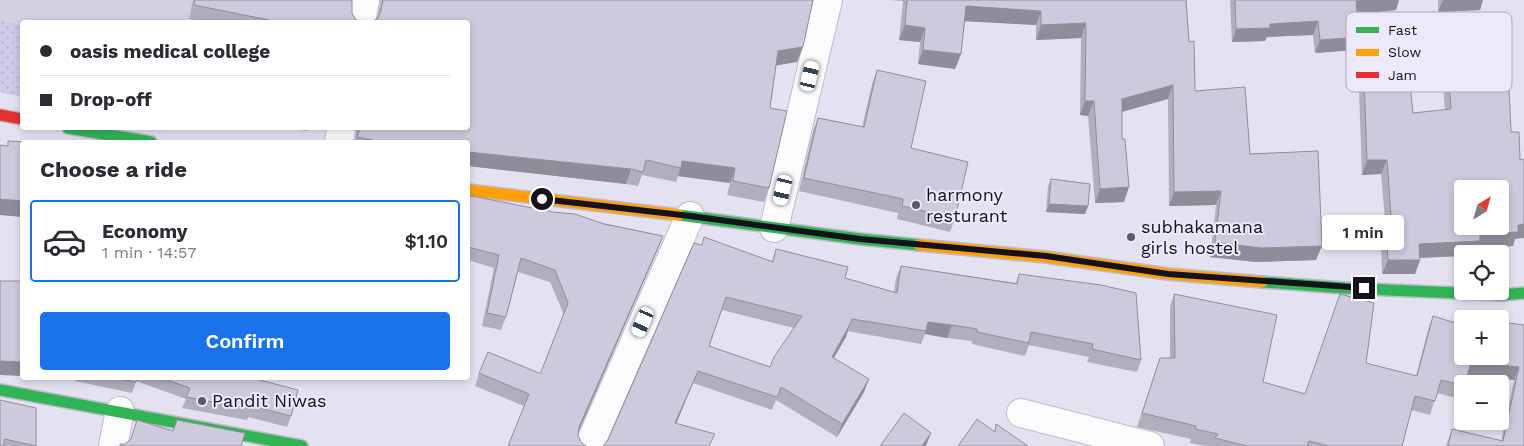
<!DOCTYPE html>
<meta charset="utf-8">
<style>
:root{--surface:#fff;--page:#f7f7f7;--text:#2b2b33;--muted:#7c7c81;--line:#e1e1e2;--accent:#1a73e8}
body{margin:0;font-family:"Work Sans",sans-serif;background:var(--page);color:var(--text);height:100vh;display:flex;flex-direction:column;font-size:19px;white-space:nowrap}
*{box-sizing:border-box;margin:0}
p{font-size:16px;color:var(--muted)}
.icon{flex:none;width:28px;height:28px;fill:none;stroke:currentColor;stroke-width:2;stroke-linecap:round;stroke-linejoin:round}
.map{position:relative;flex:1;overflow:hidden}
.side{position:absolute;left:20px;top:140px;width:450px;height:240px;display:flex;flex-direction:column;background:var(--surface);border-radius:5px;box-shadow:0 2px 8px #0003}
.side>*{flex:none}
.hud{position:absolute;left:20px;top:20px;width:450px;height:110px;border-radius:5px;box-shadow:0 2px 8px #0003;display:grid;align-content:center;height:110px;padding:0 20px;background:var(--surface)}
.needle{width:32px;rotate:37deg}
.buttons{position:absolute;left:1454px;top:180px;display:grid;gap:10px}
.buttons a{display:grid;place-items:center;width:55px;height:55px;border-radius:5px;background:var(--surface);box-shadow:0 2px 8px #0003;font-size:25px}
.end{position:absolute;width:22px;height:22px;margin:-11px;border:6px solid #14121c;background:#fff;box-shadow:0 0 0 2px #fff}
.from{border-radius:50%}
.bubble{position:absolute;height:35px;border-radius:5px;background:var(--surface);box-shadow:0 2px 8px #0003;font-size:16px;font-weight:600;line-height:35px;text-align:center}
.car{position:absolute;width:15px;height:30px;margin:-15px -8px;border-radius:6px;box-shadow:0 0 4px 1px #0007;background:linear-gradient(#fff 24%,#345 0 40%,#fff 0 76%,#345 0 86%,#fff 0)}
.hud b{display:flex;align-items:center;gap:18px;height:48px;font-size:19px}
.hud b+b{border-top:1px solid var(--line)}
.hud i{width:12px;height:12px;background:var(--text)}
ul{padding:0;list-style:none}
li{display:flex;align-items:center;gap:15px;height:82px;margin:0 10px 8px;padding:0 10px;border:2px solid transparent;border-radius:5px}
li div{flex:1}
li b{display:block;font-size:19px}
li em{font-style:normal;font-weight:600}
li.current{border-color:var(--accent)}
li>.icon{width:45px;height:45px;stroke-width:1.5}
h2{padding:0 20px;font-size:22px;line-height:60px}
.cta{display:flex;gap:10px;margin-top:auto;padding:10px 20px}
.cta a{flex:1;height:58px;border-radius:5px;background:var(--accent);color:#fff;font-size:20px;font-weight:600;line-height:58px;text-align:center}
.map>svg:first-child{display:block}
.education{fill:#d5d0e2}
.grass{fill:url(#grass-dots)}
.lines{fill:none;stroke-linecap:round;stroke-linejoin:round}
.street-casing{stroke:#bfbcc9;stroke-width:30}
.fast-casing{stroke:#bfbcc9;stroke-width:14}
.slow-casing{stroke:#bfbcc9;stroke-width:14}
.jam-casing{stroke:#bfbcc9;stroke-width:14}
.street{stroke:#fbfafd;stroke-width:28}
.fast{stroke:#30b455;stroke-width:11}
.slow{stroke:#ff9f0a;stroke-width:11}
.jam{stroke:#e5322d;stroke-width:11}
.wall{fill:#b1aebe;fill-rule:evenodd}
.shaded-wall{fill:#908d9b}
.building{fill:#cecadd;stroke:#908d9b;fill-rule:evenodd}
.route{stroke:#14121c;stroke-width:6}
.poi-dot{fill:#5d5a67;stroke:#ece9fb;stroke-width:2}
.labels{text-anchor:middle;stroke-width:4;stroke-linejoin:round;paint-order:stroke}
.poi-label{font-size:18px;fill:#14121c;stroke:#ece9fb;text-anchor:start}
.key{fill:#ece9fb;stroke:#aba8b8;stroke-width:1}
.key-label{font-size:14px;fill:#14121c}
</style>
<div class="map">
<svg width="1524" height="446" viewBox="0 0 1524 446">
<defs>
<pattern id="grass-dots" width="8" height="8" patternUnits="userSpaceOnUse" patternTransform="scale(1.25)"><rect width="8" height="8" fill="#d0cae9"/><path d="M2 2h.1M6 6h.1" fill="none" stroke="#b2acc7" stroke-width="1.8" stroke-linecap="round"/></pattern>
</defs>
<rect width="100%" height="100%" fill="#e4e1f1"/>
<polygon class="education" points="0,0 230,0 230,22 22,22 22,25 0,20"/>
<polygon class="grass" points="0,20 22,25 22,97 0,92"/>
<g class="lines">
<g class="street-casing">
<g id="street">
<polyline points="361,22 365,0"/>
<polyline points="339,142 341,128"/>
<polyline points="774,228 828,0"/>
<polyline points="1021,413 1150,446"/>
<polyline points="113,446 120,411"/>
<polyline points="589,446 690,216"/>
</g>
</g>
<g class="fast-casing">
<g id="fast">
<polyline points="68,128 151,142"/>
<polyline points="679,215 860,239 919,245"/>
<polyline points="1262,282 1344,288 1502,295 1524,293"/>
<polyline points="0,390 302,446"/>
</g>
</g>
<g class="slow-casing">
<g id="slow">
<polyline points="468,190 679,215"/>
<polyline points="919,245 1046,257 1168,274 1262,282"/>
</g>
</g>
<g class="jam-casing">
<polyline id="jam" points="0,115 22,119"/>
</g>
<use href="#street" class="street"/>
<use href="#fast" class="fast"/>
<use href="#slow" class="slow"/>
<use href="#jam" class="jam"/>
</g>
<g class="wall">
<polygon points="193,0 352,0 352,13 356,20 362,22 205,22 189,19"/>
<polygon points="381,0 813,0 797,62 776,65 770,108 769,188 764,202 727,195 730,183 678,176 676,182 642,175 638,186 626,184 468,166 468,142 355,142 356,130 356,128 468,128 372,22 377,18"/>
<polygon points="888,0 1186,0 1189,42 1195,91 1250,154 1316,260 1256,262 1210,257 1216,205 1169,206 1168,99 1122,112 1122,139 1124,202 1095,203 1088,116 1080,115 1081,38 1036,40 1036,25 965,21 961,54 955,69 918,64 920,42 899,40 903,1"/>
<polygon points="1230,0 1399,0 1396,10 1358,14 1359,37 1354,50 1315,53 1313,35 1267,37 1265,41 1232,42"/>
<polygon points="1438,0 1483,0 1480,10 1438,12"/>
<polygon points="1446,41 1472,67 1515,239 1513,246 1478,248 1462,256 1420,258 1420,260 1415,274 1382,274 1381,242 1386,230 1381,174 1362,175 1359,91 1364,77 1413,113 1445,110 1441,55"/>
<polygon points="877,70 911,148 955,218 950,232 897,219 898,213 799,191 813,131 818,118 862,127 872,84"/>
<polygon points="286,128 308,128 307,131"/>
<polygon points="1051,179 1088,206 1085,214 1046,212 1048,186"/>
<polygon points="468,197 552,212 663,236 658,249 524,406 475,386 479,373 539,373 541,372 564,315 550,282 518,272 506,317 501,330 482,326 494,268 468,260"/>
<path d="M694,243L772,261L776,249L845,278L894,292L896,278L901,266L1016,283L1019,274L1141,360L1137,372L1087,362L1089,357L1029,345L1025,356L972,344V341L947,338L925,334L921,344L847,331L846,337L834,358L864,392L837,437L776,400L772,410L693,383L676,424L608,440ZM722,310L794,328L770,367L709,346Z"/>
<polygon points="1174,294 1263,382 1305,394 1366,363 1416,376 1428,330 1433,316 1462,356 1524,325 1524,446 1446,446 1452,429 1501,441 1514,380 1467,375 1462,384 1462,392 1460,399 1437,393 1430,415 1411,410 1402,446 1206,446 1190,443 1191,439 1137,427 1160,358 1170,358 1170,307"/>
<polygon points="76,378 252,378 291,416 287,427 248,417 247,420 182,408 186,399 136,381 132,393 75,381"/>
<polygon points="0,400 36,446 0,446"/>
</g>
<g class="shaded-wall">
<polygon points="1368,0 1399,0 1396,10 1352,15 1356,1"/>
<polygon points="1443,0 1483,0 1480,10 1438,12"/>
<polygon points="966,6 1041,11 1036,25 961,21"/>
<polygon points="1318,21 1313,35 1267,37 1265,41 1232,42 1236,29 1270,24"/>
<polygon points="1086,23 1081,38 1036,40 1041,25"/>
<polygon points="905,25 925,28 920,42 899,40"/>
<polygon points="1359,37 1354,50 1315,53 1320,40"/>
<polygon points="803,47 797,62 773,66 778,51"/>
<polygon points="923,50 961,54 955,69 918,64"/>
<polygon points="1173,85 1168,99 1117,113 1122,99"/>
<polygon points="1085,101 1094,101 1088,116 1080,115"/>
<polygon points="468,152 631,169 626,184 468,166"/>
<polygon points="1367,160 1387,160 1381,174 1362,175"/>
<polygon points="682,161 735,168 730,183 678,176"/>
<polygon points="1129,187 1124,202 1095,203 1100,189"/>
<polygon points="1221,191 1216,205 1169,206 1174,192"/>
<polygon points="0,199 22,201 22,217 0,215"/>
<polygon points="1049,204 1088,206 1085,214 1046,212"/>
<polygon points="1524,224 1524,238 1515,239 1513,246 1478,248 1475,254 1462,254 1462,256 1414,258 1419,244 1480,234 1518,225"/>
<polygon points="663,236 658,249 575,440 579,427"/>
<polygon points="1215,242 1322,246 1316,260 1256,262 1210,257"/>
<polygon points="1388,260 1420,260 1415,274 1382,274"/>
<polygon points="928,322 952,325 947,338 925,334"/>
<polygon points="850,324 846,337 827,369 832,357"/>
<polygon points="0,361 22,362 22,376 0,375"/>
<polygon points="1471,362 1519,367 1514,380 1466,375"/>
<polygon points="698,371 693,383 671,436 675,423"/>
<polygon points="869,379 864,392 837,437 842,424"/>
<polygon points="931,433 926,446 922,446"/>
</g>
<g class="building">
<polygon points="195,0 352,0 352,13 356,20 362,22 279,22 194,5"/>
<polygon points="383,0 813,0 803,47 778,51 770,108 787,111 769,188 733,181 735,168 682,161 681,168 646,160 643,172 631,169 468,152 468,142 382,142 357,137 360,128 468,128 468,22 369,22 372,22 378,18 381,11"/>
<polygon points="907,0 1186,0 1189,42 1194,41 1195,91 1245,87 1250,154 1318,151 1322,246 1261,248 1215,242 1221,191 1174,192 1173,85 1122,99 1122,139 1125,139 1129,187 1100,189 1094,101 1085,101 1086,23 1041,25 1041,11 966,6 961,54 923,50 925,28 905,25"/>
<polygon points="1235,0 1368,0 1356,1 1359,37 1320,40 1318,21 1270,24 1270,28 1236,29"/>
<path d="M1469,39L1472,67L1508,65L1511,132H1519L1520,160L1524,159V224L1518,225V232L1480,234V241L1419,244L1420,260H1388L1386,228H1392L1387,160H1367L1364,77L1409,75L1413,113L1451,109L1446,41ZM1462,189H1500V226H1462Z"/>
<polygon points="877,70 926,81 911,148 968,162 955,218 902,206 903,199 804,178 818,118 864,127"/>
<polygon points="8,141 27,142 22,142 22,201 0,199 0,145 8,146"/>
<polygon points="1051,179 1090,184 1088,206 1049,204"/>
<polygon points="472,196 532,208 533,206 552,212 575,214 604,224 663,236 579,427 578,435 581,442 586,446 508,446 529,394 479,373 488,352 539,373 541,372 568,303 555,270 521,258 506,317 487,313 499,255 468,247 468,197"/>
<path d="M704,237L773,262L776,249L848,267L845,278L897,293L901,266L1017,284L1019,274L1101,285L1136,293L1141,360L1092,349L1093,344L1031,332L1029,343L977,332V329L952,325L928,322L926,331L852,319L850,324L832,357L869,379L842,424L781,387L777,397L698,371L675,423L715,434L709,446H603L608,440L694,243L702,245ZM726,297L802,316L774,357L770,367L709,346Z"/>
<polygon points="0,281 22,281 22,362 0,361"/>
<polygon points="1174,294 1277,315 1263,382 1305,394 1340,294 1374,303 1366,363 1417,376 1433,316 1462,325 1462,356 1500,356 1500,322 1524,325 1524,446 1448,446 1452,429 1503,441 1519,367 1471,362 1465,384 1462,384 1462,385 1441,380 1435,401 1415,396 1402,446 1328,446 1309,441 1307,446 1247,446 1215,438 1218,434 1195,429 1196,426 1142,413 1160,358 1175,358"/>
<polygon points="112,378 137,378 136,382"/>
<polygon points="161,378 252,378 298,390 291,416 252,406 251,409 186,397 190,388"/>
<polygon points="0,400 36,408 36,446 5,439 3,446 0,446"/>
<polygon points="904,413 931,433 922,446 880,446"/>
<polygon points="977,419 995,432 996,424 1028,446 958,446"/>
<polygon points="137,420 173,431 177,420 245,433 241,446 120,446 120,444 125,444 131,439"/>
</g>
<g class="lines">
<polyline class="route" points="542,199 690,216 860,239 1046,256 1168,274 1364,288"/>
</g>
<g class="poi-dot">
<circle cx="916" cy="205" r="5"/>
<circle cx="1131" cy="237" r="5"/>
<circle cx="202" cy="401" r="5"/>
</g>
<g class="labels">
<g class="poi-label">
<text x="926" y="201">harmony<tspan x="926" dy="21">resturant</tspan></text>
<text x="1141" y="233">subhakamana<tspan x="1141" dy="21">girls hostel</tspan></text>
<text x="212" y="407">Pandit Niwas</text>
</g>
</g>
<rect x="1346" y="12" width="166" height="80" rx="8" class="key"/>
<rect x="1356" y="27" width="23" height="6" fill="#30b455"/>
<rect x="1356" y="49" width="23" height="7" fill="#ff9f0a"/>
<rect x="1356" y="72" width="23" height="6" fill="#e5322d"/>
<g class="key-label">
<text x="1388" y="35">Fast</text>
<text x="1388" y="57">Slow</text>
<text x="1388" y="80">Jam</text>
</g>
</svg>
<div class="buttons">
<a><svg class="needle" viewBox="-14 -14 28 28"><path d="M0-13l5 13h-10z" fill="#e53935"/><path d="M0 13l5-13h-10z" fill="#7c7c81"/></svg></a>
<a><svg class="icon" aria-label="locate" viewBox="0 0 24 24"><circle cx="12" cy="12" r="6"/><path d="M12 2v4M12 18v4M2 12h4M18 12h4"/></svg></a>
<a>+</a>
<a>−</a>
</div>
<i class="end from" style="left:542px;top:199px"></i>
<i class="end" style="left:1364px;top:288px"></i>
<div class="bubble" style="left:1322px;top:215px;width:82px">1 min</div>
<i class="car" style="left:810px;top:76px;rotate:13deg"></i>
<i class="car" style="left:783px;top:190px;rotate:193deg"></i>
<i class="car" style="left:643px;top:322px;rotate:204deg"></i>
<div class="hud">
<b><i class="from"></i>oasis medical college</b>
<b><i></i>Drop-off</b>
</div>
<section class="side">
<h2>Choose a ride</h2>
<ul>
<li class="current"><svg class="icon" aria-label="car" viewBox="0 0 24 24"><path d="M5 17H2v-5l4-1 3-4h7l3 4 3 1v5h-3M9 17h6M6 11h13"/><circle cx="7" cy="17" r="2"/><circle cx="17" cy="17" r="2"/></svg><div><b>Economy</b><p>1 min · 14:57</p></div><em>$1.10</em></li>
</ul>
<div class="cta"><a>Confirm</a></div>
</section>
</div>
